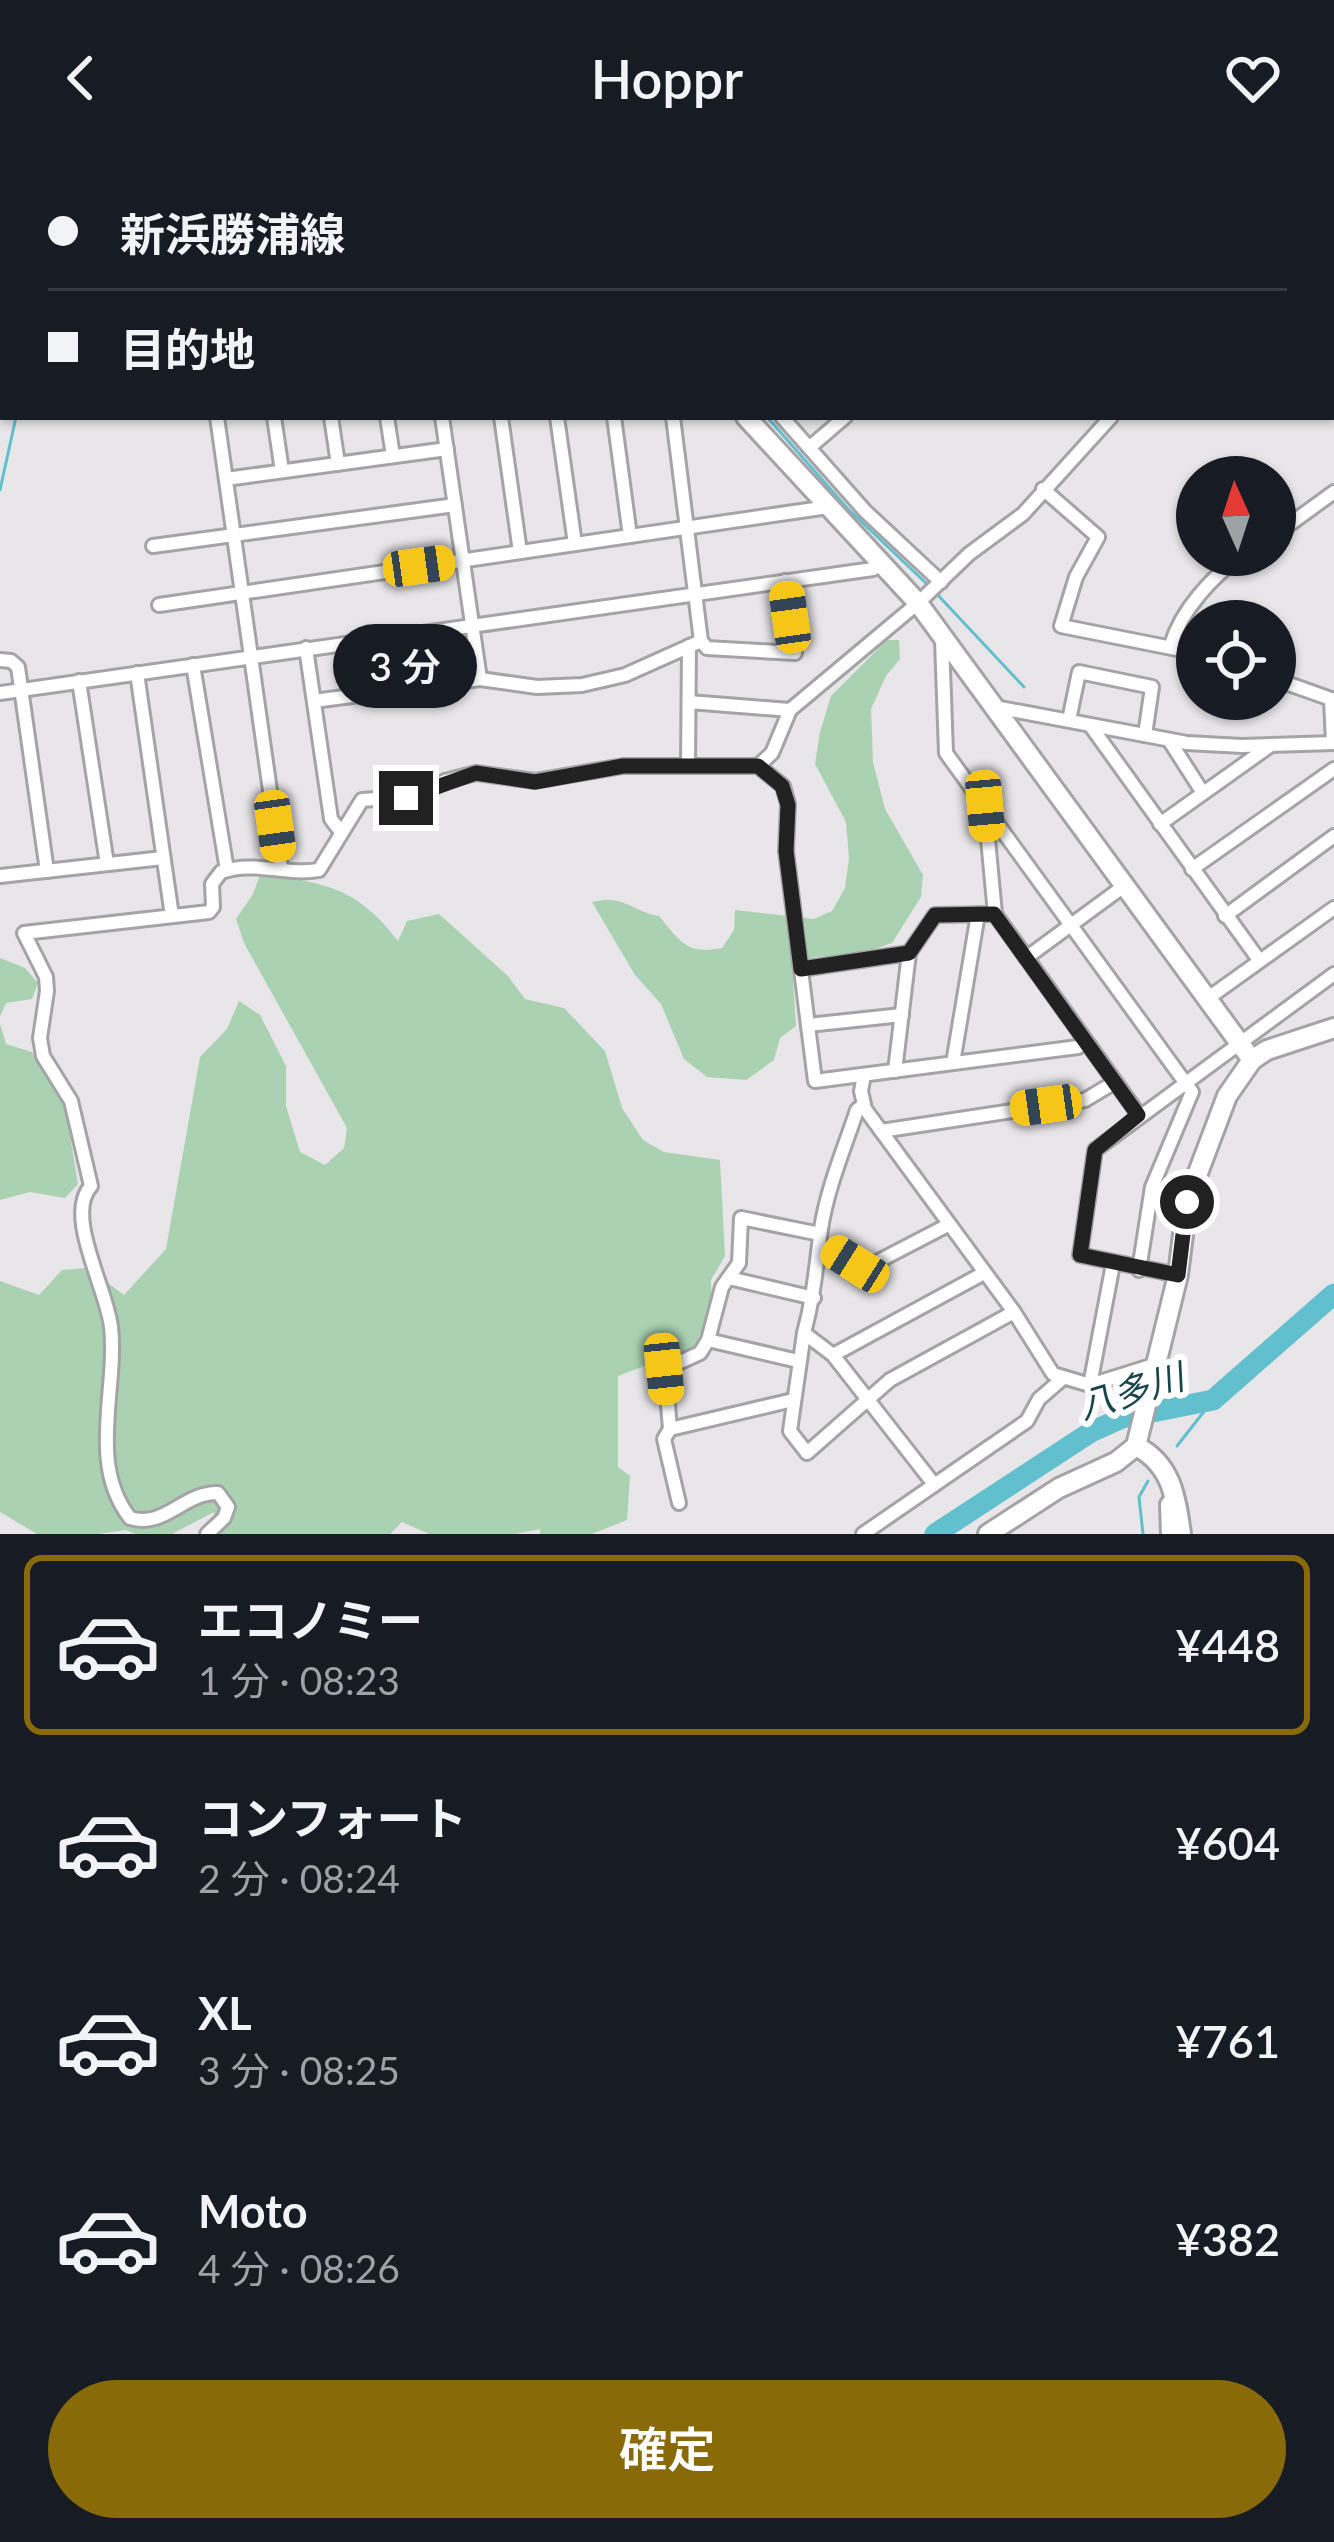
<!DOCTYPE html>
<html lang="ja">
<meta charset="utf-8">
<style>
:root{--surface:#171b24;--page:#20242c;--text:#f1f3f6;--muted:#9ea1a6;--line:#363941;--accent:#886a08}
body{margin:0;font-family:Lato,"Noto Sans JP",sans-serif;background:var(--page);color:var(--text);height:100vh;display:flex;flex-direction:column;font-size:45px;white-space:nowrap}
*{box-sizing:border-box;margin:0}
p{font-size:39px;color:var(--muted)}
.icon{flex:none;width:66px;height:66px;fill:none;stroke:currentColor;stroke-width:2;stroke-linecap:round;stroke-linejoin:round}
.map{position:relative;height:1378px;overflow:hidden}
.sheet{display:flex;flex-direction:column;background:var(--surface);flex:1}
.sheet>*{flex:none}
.hud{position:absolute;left:0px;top:0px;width:1335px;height:264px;box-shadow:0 3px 9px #0004;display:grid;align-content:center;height:264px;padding:0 48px;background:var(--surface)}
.needle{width:78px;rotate:357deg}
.buttons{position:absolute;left:1176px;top:300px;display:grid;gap:24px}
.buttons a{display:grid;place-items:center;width:120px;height:120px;border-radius:50%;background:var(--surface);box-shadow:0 3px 9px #0004;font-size:60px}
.end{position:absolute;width:54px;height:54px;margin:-27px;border:15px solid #222122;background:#fff;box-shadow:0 0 0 6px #fff}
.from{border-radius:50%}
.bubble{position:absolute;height:84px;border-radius:42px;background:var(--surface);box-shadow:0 3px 9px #0004;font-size:39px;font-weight:600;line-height:84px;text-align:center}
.car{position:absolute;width:36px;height:72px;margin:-36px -18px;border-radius:15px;box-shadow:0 0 9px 3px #0007;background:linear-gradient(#f5c518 24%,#345 0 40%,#f5c518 0 76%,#345 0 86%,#f5c518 0)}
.hud b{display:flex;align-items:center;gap:42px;height:114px;font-size:45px}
.hud b+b{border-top:3px solid var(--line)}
.hud i{width:30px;height:30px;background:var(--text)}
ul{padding:21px 0 0;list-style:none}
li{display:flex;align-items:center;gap:36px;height:180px;margin:0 24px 18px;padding:0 24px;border:6px solid transparent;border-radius:18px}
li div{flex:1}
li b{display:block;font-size:45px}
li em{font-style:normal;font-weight:600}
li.on{border-color:var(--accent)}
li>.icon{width:108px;height:108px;stroke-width:1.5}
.cta{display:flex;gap:24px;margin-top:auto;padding:24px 48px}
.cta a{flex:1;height:138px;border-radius:72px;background:var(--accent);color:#fff;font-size:48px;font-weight:600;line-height:138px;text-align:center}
header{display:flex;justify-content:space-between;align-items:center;height:156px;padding:0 48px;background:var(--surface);font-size:54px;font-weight:600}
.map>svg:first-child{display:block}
.green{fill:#aad2b2}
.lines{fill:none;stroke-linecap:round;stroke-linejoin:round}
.stream{stroke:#62bfce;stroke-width:3}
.river{stroke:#62bfce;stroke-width:21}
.street-casing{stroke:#a4a3a6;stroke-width:18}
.secondary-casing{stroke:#a4a3a6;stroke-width:24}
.street{stroke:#fff;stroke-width:12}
.secondary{stroke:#fff;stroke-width:18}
.route{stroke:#222122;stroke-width:15}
.labels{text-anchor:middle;stroke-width:12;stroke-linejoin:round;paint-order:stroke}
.water-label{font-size:36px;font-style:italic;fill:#18444a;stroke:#fff}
</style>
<header><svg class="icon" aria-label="back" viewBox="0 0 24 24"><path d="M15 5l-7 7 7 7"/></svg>Hoppr<svg class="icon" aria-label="heart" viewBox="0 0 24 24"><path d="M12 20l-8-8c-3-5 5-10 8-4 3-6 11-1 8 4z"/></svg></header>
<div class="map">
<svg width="1334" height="1378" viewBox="0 0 1334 1378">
<rect width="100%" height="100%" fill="#e8e6e9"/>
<g class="green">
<path d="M887,484H899L900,503L886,520L871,553L873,606L885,653L923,719L921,741L892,787L863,797L814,801L792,809L796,870L780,882L774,904L746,924L707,921L684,903L661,848L635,819L592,746C626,738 630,755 659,760C680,785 686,799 722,792L734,774L735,754L814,763L832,755L845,732L849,702L846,666L815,608L820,576L831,540Z"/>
<path d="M260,719C324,726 357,731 398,785L407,765L439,758L508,820L525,843L564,852L605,895L622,952L643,984L664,996L720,1004L725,1100L711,1124L712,1148L695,1191L618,1220V1311L630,1320L627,1364L592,1378H540V1373L515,1378H429L402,1366L390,1378H213L214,1356L172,1378H135L126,1374L98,1378H37L0,1356V1125L39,1139L62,1114L88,1112L124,1139L166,1093L200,901L227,873L239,845L260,859L286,910V950L300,996L325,1009L344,992L347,972L244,787L236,763L253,738Z"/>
<polygon points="0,802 25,812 38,827 32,843 6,847 0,861"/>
<polygon points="0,868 6,888 32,896 65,949 78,1028 65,1042 30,1036 0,1044"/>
</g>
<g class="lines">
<g class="stream">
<polyline points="575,0 577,3"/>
<polyline points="321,3 325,0"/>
<polyline points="767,261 848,353 928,429"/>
<polyline points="0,334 16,261"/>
<polyline points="935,436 1024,531"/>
<polyline points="1177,1290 1213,1244"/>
<polyline points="1143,1378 1139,1341 1148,1325"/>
</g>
<g class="river">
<polyline points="185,3 189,0"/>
<polyline points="0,103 3,102"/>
<polyline points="935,1378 1091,1276 1122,1262 1213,1244 1334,1138"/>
</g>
<g class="street-casing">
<g id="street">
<polyline points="813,0 816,3"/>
<polyline points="1076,0 1080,0"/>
<polyline points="1327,0 1330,3"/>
<polyline points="849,3 852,0"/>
<polyline points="1332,27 1334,26"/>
<polyline points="1332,246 1334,247"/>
<polyline points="217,261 281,712"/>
<polyline points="274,261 282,315"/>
<polyline points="331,261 338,308"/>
<polyline points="387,261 393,300"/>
<polyline points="442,261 480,523"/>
<polyline points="501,261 520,396"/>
<polyline points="557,261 575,388"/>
<polyline points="614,261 630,380"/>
<polyline points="673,261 701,485"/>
<polyline points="782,261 865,355 941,426"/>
<polyline points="810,291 845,261"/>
<polyline points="226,323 447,293"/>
<polyline points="1043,333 1098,381 1076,421 1061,470 1197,497"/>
<polyline points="1275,379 1334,336"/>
<polyline points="153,390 455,349"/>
<polyline points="159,449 828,351"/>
<polyline points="942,484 946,597 1192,936 1152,1031 1139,1114"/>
<polyline points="701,485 707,492 795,497 785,425"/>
<path d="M1171,489C1181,454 1213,420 1242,399"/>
<polyline points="306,492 331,663 341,676"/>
<polyline points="0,504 11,505 18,511 47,715"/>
<polyline points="193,509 227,714"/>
<polyline points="137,517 172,760"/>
<polyline points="1275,523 1334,544"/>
<polyline points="79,525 107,708"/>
<polyline points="0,537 873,413 880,408"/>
<polyline points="1331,543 1333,587"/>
<polyline points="314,545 480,523 537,531 582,529 625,519 701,485"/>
<polyline points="689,546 790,554"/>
<polyline points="995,551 1187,587 1242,590 1334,587"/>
<polyline points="1069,564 1079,516 1152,531 1145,579"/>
<polyline points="1090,569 1259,804"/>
<polyline points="1169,584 1203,637"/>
<polyline points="688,609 689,490"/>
<polyline points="758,610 783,630 788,648 786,695 815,925 1078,891 1086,886"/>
<polyline points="985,651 995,758 1139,959"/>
<polyline points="1160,668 1271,589"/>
<polyline points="1192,713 1334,613"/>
<polyline points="0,720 163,702"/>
<polyline points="1225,760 1334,680"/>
<polyline points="1026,802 1124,730"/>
<polyline points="801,813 909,797 935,759 995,758"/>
<polyline points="1207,843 1334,752"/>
<polyline points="808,869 902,859"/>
<polyline points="953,907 978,758"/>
<polyline points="895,915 909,797"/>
<polyline points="864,919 861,935 865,953 1014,1156 1053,1218 1090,1229 1157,1208"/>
<path d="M863,949L857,954C844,993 827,1033 821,1073C816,1110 814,1140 804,1177L833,1199L933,1327"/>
<polyline points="881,975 1085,944 1115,926"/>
<polyline points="821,1091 855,1108 871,1109 948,1069"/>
<polyline points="1178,1119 1080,1099 1095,994 1334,818"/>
<polyline points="729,1122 814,1142"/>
<polyline points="804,1177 790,1275 807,1297 890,1224 1014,1156"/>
<polyline points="708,1184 700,1197 665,1213 670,1273 793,1244"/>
<polyline points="833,1199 984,1117"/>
<polyline points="798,1205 708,1184 722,1131 739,1107 741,1062 820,1078"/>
<polyline points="1090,1229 1113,1108"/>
<polyline points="670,1273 664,1283 679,1347"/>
<path d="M207,1378L224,1362L228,1351L218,1337C184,1336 164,1373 130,1362C87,1307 118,1233 111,1171C107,1133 64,1059 91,1030L71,945L43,900L40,882L47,835L46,821L24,777L209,756L213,751L212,728L221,716C255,704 285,720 319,714L362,644L417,640L445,625L476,617L535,625L623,610H758L772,597L790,554L918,447L969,398L1023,358L1111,261"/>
<polyline points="863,1378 1027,1265 1039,1243 1062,1223"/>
<polyline points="1168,1378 1167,1348 1173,1340"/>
</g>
</g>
<g class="secondary-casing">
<g id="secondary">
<polyline points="601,3 602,0"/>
<polyline points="746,261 918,447 1252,904"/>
<path d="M1136,1290C1171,1308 1176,1340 1181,1378"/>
<polyline points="988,1378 1059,1332 1116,1306 1136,1290 1178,1119 1187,1046 1227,940 1252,904 1267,894 1334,872"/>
</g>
</g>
<use href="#street" class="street"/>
<use href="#secondary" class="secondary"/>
</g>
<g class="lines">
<polyline class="route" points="406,642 476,617 535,626 623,610 758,610 782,630 788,649 786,695 801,813 909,797 935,759 994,758 1138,959 1095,994 1080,1099 1178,1119 1187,1046"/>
</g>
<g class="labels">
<g class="water-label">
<text transform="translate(1131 1235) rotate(-17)" y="13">八多川</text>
</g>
</g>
</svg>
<div class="buttons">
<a><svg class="needle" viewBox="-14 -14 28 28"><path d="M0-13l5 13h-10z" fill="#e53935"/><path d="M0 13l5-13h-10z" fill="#9ea1a6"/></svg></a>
<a><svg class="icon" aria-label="locate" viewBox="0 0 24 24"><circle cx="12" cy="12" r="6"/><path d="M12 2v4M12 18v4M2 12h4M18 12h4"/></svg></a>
</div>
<i class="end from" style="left:1187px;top:1046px"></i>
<i class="end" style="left:406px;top:642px"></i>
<div class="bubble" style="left:333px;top:468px;width:144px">3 分</div>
<i class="car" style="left:419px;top:410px;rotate:82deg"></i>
<i class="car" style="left:790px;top:461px;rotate:352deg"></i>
<i class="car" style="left:985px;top:650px;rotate:175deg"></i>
<i class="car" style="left:275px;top:670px;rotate:172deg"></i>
<i class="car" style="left:1046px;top:949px;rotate:262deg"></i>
<i class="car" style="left:855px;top:1108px;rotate:302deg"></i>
<i class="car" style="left:664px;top:1213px;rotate:174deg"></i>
<div class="hud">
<b><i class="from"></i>新浜勝浦線</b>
<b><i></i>目的地</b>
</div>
</div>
<section class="sheet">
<ul>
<li class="on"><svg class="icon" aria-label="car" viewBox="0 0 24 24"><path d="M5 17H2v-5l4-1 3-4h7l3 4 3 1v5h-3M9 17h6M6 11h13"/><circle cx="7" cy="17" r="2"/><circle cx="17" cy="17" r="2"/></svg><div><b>エコノミー</b><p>1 分 · 08:23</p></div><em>¥448</em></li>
<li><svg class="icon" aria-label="car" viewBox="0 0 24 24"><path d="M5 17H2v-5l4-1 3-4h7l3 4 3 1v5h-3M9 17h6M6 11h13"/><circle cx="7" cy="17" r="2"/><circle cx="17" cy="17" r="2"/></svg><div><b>コンフォート</b><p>2 分 · 08:24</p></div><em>¥604</em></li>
<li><svg class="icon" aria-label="car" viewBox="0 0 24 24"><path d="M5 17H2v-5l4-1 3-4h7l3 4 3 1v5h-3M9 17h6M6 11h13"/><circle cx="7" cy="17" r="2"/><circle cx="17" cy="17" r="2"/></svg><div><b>XL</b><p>3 分 · 08:25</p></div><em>¥761</em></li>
<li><svg class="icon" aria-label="car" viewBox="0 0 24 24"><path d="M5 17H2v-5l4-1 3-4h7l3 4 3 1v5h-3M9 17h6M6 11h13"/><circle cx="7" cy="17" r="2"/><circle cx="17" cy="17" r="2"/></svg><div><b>Moto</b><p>4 分 · 08:26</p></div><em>¥382</em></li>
</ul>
<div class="cta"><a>確定</a></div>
</section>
